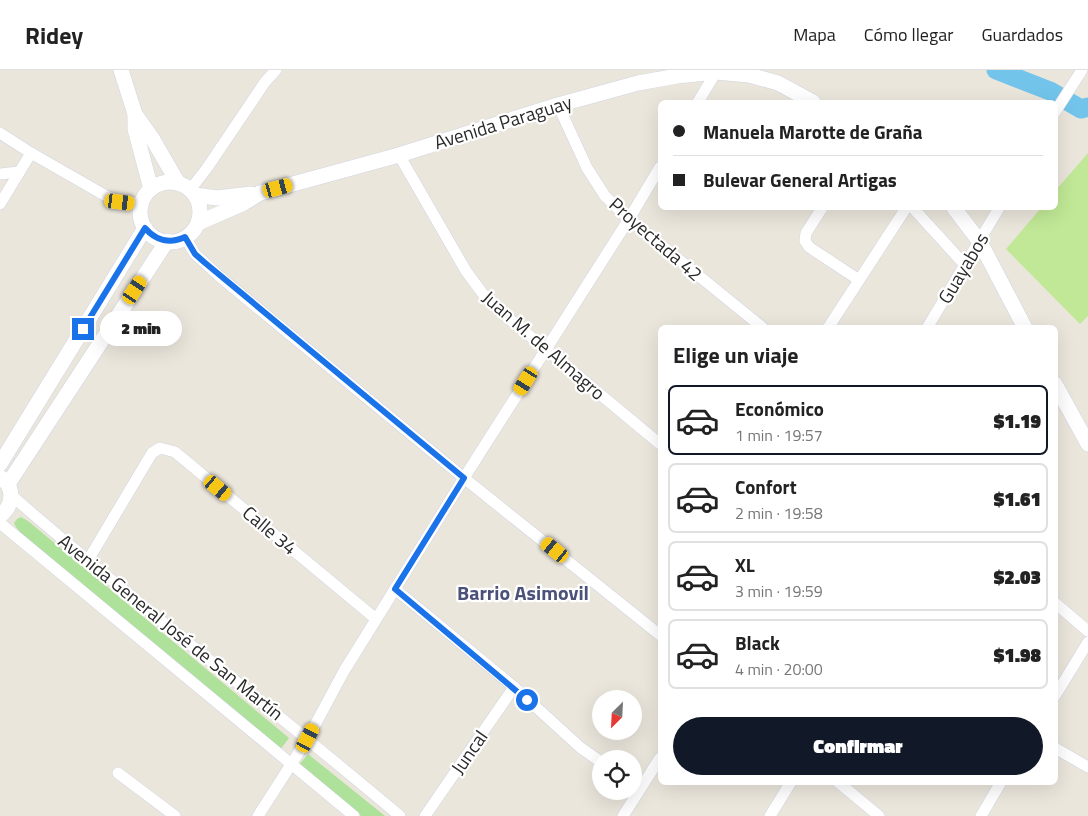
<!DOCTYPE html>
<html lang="es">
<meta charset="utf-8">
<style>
:root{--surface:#fff;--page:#f2f2f2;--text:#222;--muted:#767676;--line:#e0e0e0;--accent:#111827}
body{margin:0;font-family:"Titillium Web",sans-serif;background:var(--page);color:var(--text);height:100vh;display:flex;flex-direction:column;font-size:19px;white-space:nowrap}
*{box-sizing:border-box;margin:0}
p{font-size:16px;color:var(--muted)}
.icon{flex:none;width:28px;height:28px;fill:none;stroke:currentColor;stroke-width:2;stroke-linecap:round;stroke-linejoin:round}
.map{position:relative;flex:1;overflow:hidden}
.sheet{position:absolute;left:658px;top:255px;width:400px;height:460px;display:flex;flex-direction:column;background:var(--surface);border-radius:8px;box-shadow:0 5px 20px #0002}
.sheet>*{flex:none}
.banner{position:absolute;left:658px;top:30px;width:400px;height:110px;border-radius:8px;box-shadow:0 5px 20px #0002;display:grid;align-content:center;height:110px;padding:0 15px;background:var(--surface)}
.needle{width:32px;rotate:204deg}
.controls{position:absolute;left:592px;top:620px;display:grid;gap:10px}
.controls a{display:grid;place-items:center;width:50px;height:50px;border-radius:50%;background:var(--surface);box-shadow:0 5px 20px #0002;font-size:25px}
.end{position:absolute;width:22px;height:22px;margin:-11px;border:6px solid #1a73e8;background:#fff;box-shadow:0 0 0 2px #fff}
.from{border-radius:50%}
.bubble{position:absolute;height:35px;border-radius:18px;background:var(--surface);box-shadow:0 5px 20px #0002;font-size:16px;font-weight:800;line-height:35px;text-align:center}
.car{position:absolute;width:15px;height:30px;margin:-15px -8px;border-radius:6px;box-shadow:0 0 4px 1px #0007;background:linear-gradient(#f5c518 24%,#345 0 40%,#f5c518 0 76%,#345 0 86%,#f5c518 0)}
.banner b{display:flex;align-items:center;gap:18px;height:48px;font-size:19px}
.banner b+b{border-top:1px solid var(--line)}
.banner i{width:12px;height:12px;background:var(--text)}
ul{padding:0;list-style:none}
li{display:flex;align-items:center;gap:15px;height:70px;margin:0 10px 8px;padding:0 5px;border:2px solid var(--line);border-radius:8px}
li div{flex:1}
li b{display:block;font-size:19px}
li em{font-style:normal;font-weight:800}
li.active{border-color:var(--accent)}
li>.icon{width:45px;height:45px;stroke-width:1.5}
h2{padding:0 15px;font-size:22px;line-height:60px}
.primary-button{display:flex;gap:10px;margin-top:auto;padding:10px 15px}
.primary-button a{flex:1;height:58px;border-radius:30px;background:var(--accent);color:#fff;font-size:20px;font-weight:800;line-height:58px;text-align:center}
header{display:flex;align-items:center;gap:30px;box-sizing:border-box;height:70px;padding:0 25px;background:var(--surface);border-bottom:1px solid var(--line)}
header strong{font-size:24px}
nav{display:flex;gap:28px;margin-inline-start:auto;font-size:18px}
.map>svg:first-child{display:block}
.green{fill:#aee19a}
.pitch{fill:#c0e896}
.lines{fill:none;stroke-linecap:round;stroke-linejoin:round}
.river{stroke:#72c4eb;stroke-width:19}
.street-casing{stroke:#d1d4e2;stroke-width:12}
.secondary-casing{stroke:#d1d4e2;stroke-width:16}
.street{stroke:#fff;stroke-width:11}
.secondary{stroke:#fff;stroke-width:15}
.route{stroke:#1a73e8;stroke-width:6}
.labels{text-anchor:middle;stroke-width:4.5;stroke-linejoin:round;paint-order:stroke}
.street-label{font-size:19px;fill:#2a2a2a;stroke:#fff}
.neighbourhood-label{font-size:20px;font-weight:bold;fill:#4b5179;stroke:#fff}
</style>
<header>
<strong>Ridey</strong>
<nav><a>Mapa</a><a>Cómo llegar</a><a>Guardados</a></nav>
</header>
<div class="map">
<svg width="1088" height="746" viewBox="0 0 1088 746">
<rect width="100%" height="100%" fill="#ebe6dc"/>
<g class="green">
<polygon points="21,447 28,451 289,668 280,680 20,462 16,457 14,453 17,449"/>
<polygon points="308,684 385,746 361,746 299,695"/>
</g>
<polygon class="pitch" points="1088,83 1088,246 1080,254 1006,179 1041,138 1055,138 1055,121"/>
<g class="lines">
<polyline class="river" points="996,0 1050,21 1081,39 1088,37"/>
<g class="street-casing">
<g id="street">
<polyline points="698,32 716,2"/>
<polyline points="558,35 587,98 605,126 629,149 763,258"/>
<polyline points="1055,42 1082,0"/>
<polyline points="0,63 31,83 106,126 120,131 141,134"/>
<polyline points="399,85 466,201 483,224 507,247 660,374"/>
<polyline points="0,104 19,102"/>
<polyline points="190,120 207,98 265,12 276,0"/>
<polyline points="0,134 31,83"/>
<polyline points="822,138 806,163 805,171 809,177 859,210"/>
<polyline points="913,138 965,195"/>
<polyline points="185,167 195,184 219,206 464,408 660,565"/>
<polyline points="828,258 906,138"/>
<polyline points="927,258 999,138"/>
<path d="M11,425C138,536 272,638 400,746"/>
<polyline points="0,453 354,746"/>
<polyline points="87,492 152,383 160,378 175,382 376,549"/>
<polyline points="395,519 514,617 581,678 601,692"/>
<polyline points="1055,533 1088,561"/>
<polyline points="1055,626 1088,572"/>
<polyline points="1055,678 1088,697"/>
<polyline points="118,703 175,746"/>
<polyline points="838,712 879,746"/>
<polyline points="258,746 308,668 344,601 464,408 629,149 660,97"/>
<polyline points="425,746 514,617"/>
<polyline points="623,746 660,688"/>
<polyline points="770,746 791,712"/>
<polyline points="981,746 1001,712"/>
</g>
</g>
<g class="secondary-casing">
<g id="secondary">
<polyline points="121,0 135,44 135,59 151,119"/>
<polyline points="135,44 152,68 178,113"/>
<circle cx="170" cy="142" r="30"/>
<polyline points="195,125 217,128 251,124"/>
<polyline points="954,138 980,172 1025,258"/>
<polyline points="198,153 244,133 260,123 399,85 558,35 638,13 677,6 716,2 749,5 778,13 813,32"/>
<polyline points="1055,314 1088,374"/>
<polyline points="0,394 145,158"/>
<path d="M0,407C15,417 14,435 0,446"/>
<polyline points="8,414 167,171"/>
</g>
</g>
<use href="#street" class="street"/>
<use href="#secondary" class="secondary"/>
</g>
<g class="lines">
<path class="route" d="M83,259L145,158C156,171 170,174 185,167L195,184L204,192L464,408L395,519L527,630"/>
</g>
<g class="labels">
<g class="street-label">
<text transform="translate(503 52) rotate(-17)" y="7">Avenida Paraguay</text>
<text transform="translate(656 169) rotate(41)" y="7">Proyectada 42</text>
<text transform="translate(963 198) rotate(-59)" y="7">Guayabos</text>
<text transform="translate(544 275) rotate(41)" y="7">Juan M. de Almagro</text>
<text transform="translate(270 460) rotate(40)" y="7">Calle 34</text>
<text transform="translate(171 557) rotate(39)" y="7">Avenida General José de San Martín</text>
<text transform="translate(469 682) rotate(-55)" y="7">Juncal</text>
</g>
<g class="neighbourhood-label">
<text x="523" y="530">Barrio Asimovil</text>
</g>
</g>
</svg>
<div class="controls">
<a><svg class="needle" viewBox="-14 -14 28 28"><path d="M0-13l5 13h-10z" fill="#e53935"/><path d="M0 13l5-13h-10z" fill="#767676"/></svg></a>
<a><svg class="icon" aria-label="locate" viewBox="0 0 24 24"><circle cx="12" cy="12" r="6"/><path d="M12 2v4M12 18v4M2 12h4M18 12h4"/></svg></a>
</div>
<i class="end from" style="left:527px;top:630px"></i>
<i class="end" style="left:83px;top:259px"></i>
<div class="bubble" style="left:100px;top:241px;width:82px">2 min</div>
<i class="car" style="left:278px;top:118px;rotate:75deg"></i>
<i class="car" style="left:120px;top:132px;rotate:97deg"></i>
<i class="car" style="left:135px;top:220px;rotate:33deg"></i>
<i class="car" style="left:526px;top:311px;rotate:212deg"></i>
<i class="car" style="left:218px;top:418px;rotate:130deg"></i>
<i class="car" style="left:555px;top:480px;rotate:309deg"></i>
<i class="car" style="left:308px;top:668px;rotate:28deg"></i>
<div class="banner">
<b><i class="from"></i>Manuela Marotte de Graña</b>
<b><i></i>Bulevar General Artigas</b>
</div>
<section class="sheet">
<h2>Elige un viaje</h2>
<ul>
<li class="active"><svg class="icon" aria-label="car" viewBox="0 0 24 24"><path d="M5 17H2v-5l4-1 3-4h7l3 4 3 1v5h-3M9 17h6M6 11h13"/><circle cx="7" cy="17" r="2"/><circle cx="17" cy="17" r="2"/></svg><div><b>Económico</b><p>1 min · 19:57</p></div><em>$1.19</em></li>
<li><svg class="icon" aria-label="car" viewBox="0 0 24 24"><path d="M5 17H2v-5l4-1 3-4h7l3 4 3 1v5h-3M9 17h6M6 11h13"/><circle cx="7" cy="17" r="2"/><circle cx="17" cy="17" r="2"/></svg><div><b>Confort</b><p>2 min · 19:58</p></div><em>$1.61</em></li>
<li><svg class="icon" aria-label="car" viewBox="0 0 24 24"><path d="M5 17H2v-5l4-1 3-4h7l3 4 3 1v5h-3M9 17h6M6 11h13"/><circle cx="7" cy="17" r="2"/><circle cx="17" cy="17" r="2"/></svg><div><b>XL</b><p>3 min · 19:59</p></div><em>$2.03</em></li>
<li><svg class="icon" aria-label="car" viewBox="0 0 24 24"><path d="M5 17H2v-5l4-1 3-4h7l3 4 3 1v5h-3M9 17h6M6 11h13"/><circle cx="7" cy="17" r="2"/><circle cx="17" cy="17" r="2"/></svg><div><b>Black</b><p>4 min · 20:00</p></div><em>$1.98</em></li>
</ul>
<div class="primary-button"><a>Confirmar</a></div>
</section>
</div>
